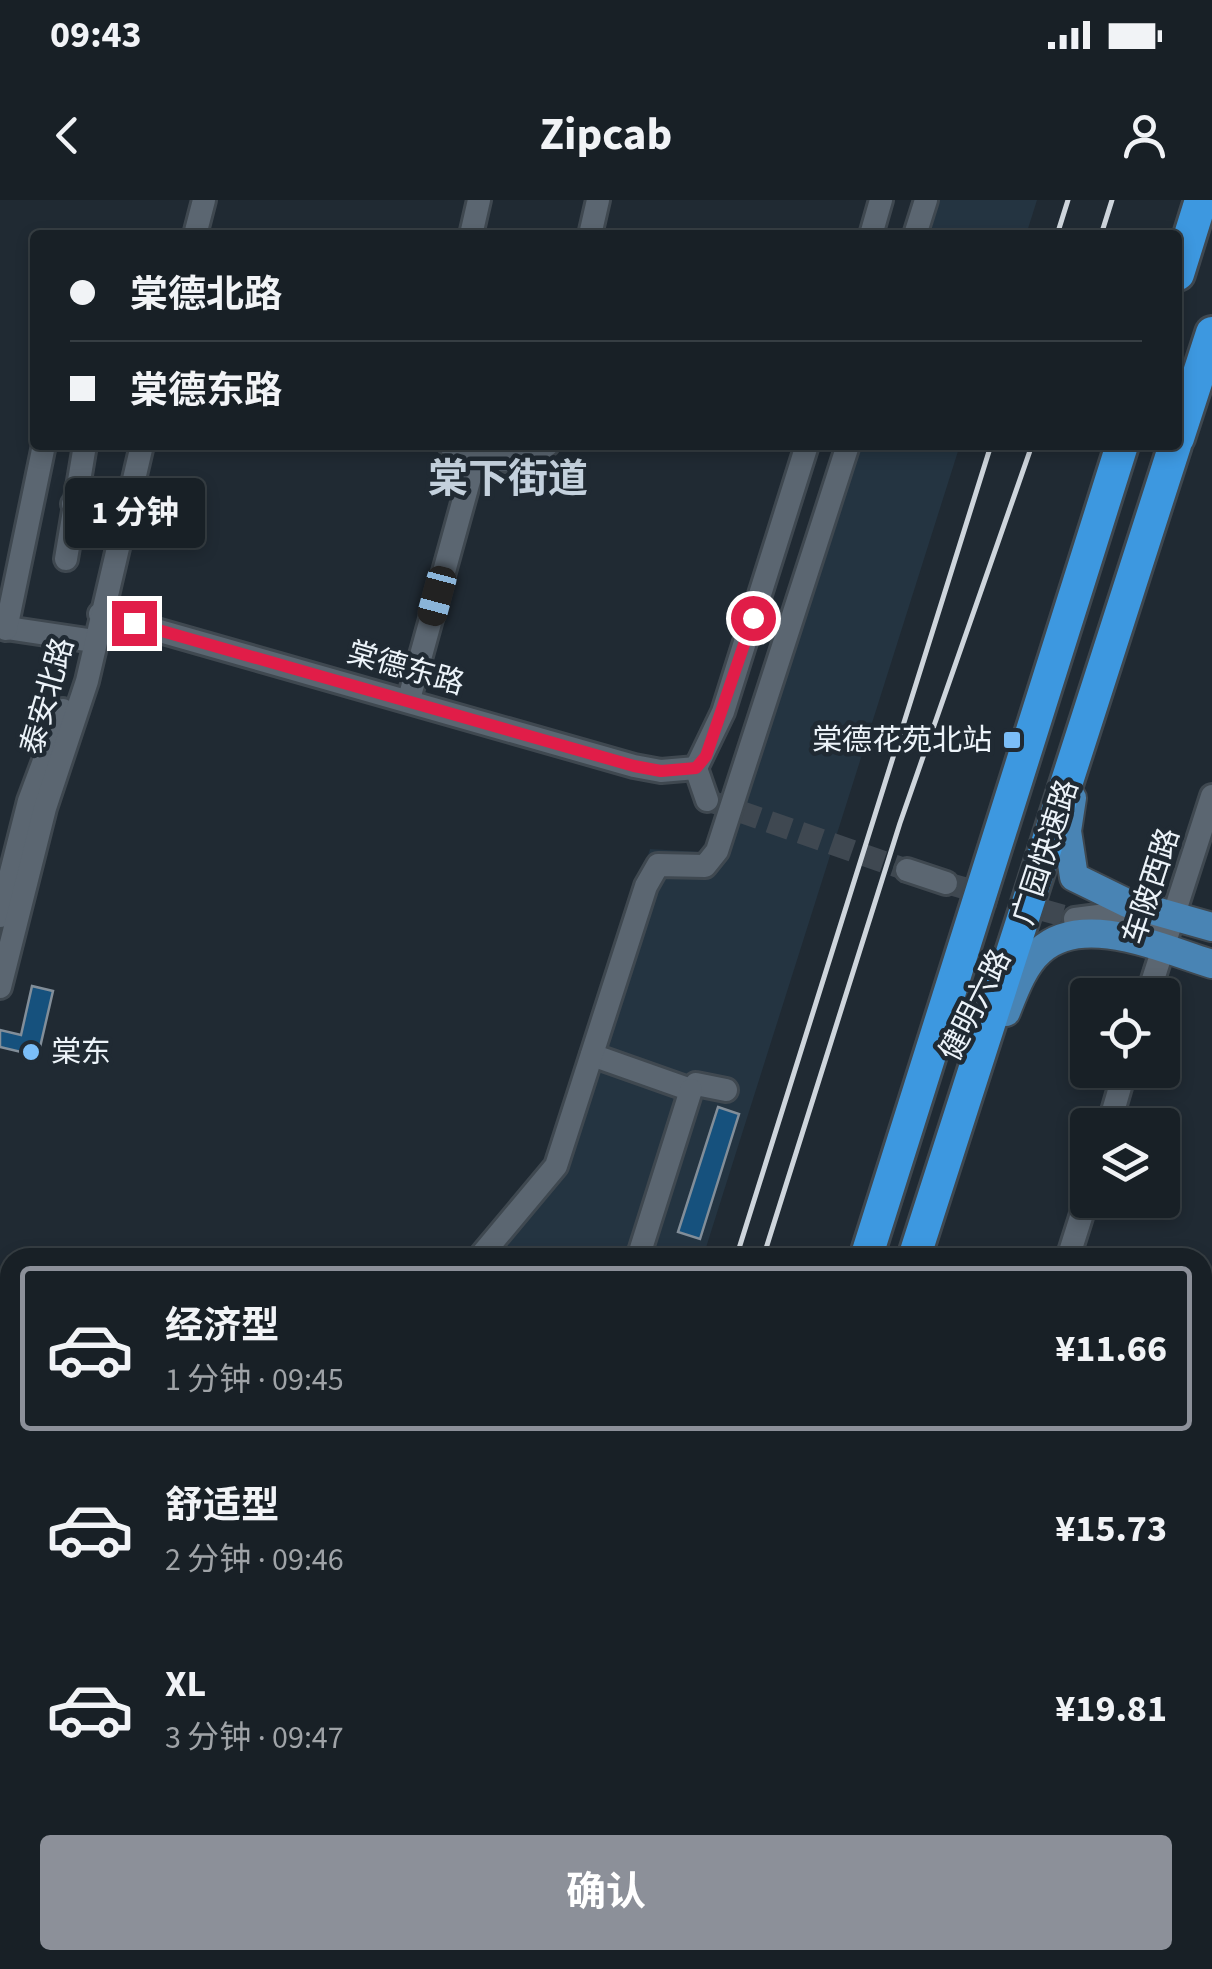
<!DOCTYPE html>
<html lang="zh">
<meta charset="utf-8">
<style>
:root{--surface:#182026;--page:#21282e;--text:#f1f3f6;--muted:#9fa3a7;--line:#363e43;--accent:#8c9099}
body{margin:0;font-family:"Source Sans 3","Noto Sans SC",sans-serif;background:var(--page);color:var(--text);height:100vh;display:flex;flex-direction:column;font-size:38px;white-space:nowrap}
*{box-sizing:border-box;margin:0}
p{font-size:32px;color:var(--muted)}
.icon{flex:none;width:55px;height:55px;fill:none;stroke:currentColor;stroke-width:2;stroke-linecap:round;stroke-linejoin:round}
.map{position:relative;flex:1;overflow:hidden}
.side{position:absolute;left:0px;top:1048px;width:1212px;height:722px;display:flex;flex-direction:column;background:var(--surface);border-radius:30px 30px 0 0;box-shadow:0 5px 15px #0003,0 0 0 2px var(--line)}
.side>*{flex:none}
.banner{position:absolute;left:30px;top:30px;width:1152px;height:220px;border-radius:10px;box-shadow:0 5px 15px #0003,0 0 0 2px var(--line);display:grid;align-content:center;height:220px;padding:0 40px;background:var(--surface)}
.controls{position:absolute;left:1070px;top:778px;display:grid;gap:20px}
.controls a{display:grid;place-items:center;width:110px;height:110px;border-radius:10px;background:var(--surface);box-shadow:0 5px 15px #0003,0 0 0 2px var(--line);font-size:50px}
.end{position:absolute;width:45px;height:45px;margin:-22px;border:12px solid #e11d48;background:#fff;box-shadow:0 0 0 5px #fff}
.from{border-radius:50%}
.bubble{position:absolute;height:70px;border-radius:10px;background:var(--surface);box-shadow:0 5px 15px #0003,0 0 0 2px var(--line);font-size:32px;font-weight:700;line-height:70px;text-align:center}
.car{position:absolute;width:30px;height:60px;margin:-30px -15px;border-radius:12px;box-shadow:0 0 8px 2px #0007;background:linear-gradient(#222 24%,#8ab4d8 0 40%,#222 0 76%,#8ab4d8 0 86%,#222 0)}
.banner b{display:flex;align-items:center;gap:35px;height:95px;font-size:38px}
.banner b+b{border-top:2px solid var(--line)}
.banner i{width:25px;height:25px;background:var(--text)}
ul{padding:18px 0 0;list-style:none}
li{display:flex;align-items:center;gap:30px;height:165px;margin:0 20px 15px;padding:0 20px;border:5px solid transparent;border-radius:10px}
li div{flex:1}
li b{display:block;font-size:38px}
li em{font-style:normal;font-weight:700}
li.selected{border-color:var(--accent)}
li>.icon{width:90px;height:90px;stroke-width:1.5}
.button{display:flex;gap:20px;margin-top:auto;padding:20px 40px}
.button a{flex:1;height:115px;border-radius:10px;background:var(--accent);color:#fff;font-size:40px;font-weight:700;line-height:115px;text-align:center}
.status{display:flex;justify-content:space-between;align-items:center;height:70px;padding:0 50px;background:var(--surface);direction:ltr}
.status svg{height:28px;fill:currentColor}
header{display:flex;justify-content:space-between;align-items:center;height:130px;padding:0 40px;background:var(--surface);font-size:45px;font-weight:700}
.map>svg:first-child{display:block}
.built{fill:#243441}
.building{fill:#16517d;stroke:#828e99;stroke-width:2.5}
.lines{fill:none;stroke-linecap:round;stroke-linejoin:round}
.minor-tunnel{stroke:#3f4851;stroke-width:22;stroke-dasharray:22 11;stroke-linecap:butt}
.minor-casing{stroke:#3f4850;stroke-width:28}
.major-casing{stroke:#3f4850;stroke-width:32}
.highway-casing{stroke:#3f4850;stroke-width:38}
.path{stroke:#7b838b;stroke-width:2.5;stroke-dasharray:5 8;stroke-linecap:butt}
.minor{stroke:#5b6671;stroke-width:22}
.major{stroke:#4984b4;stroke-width:28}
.highway{stroke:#3d98e0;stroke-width:32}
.rail{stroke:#ced5dc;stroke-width:5}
.route{stroke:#e11d48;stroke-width:12}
.poi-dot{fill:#7bbef8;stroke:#202a33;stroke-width:4}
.labels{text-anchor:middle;stroke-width:9;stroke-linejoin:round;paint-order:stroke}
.street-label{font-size:30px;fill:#ecf3f9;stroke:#202a33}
.poi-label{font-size:30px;fill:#ecf3f9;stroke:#202a33;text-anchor:end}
.district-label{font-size:40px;font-weight:bold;fill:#c4d1dd;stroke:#202a33}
</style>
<div class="status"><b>09:43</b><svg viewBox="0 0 49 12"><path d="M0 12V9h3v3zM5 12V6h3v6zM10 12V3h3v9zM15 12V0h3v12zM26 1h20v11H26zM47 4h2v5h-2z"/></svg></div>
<header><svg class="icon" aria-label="back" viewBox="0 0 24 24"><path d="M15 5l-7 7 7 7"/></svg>Zipcab<svg class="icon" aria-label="person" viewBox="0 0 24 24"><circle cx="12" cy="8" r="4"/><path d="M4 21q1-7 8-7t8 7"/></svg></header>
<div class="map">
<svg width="1212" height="1769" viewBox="0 0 1212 1769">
<rect width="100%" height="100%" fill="#202a33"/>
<g class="built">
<polygon points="920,0 1037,0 1026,35 909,35"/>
<polygon points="842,245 960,245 703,1057 471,1058 548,970 650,649 700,652 713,646"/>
<polygon points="183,1760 449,1760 446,1769 180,1769"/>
</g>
<g class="building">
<polygon points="32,786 53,791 38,856 0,847 0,830 21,835"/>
<polygon points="718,907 739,914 700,1039 678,1032"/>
</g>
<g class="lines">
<g class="minor-tunnel">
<polyline points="1178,181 1212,193"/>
<polyline points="707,600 907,670"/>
<polyline points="946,683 1075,719"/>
</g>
<g class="minor-casing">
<g id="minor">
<polyline points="195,35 204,0"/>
<polyline points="471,35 479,0"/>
<polyline points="590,35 598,0"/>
<polyline points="871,35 881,0"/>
<polyline points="915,35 926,0"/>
<path d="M450,245C481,262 517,268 547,245"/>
<polyline points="73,304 124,317"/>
<polyline points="66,359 85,245"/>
<polyline points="100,414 634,566 661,571 696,568"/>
<polyline points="0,427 87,440"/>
<polyline points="6,429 44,245"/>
<polyline points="409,499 475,259"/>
<polyline points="696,568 723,512 807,245"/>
<polyline points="696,568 707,600"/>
<polyline points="907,670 946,683"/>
<polyline points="0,716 29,601 63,510"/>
<polyline points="1075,719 1106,715 1167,733"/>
<polyline points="0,787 45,608 87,481 142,245"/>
<polyline points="1148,795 1212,596"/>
<polyline points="592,855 691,890 696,884 726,890"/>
<polyline points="1109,925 1125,870"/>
<polyline points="479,1058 556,966 646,686 658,665 705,666 717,651 848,245"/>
<polyline points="638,1058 691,890"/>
<polyline points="1068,1058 1088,995"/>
<polyline points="931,1760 932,1769"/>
<polyline points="193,1769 195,1760"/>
<polyline points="287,1769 290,1760"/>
<polyline points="413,1769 416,1760"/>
<polyline points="839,1769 841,1760"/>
</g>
</g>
<g class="major-casing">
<g id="major">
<polyline points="1072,598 1067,631 1074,677 1127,703 1212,727"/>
<path d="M1006,812C1014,792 1023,766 1040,751C1083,711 1165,750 1212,764"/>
</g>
</g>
<g class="highway-casing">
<g id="highway">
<polyline points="1178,74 1201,0"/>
<polyline points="1178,238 1212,133"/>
<polyline points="866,1058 1122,245"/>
<polyline points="914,1058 1175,245"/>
<polyline points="799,1760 799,1769"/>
<polyline points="616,1769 619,1760"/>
<polyline points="640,1769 643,1760"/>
<polyline points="677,1769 680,1760"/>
</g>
</g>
<polyline class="path" points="1202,1420 1212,1422"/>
<use href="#minor" class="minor"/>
<use href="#major" class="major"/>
<use href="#highway" class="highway"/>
<g class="rail">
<polyline points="1057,35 1068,0"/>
<polyline points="1101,35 1112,0"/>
<polyline points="736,1058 991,245"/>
<polyline points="763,1058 900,623 1032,245"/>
<polyline points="500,1769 503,1760"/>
<polyline points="522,1769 525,1760"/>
</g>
</g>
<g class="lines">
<polyline class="route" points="134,423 634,566 661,571 696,568 706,556 753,418"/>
</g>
<g class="poi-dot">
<rect x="1002" y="530" width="20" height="20" rx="5"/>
<circle cx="31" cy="852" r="10"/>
</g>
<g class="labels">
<g class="street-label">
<text transform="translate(406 468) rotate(16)" y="10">棠德东路</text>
<text transform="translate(47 496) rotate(-74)" y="10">泰安北路</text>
<text transform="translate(1045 652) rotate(-72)" y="10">广园快速路</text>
<text transform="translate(1151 686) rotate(-72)" y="10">车陂西路</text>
<text transform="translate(975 805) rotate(-63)" y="10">健明六路</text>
</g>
<g class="poi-label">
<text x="992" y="550">棠德花苑北站</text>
<text x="51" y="862" text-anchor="start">棠东</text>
</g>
<g class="district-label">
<text x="508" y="292">棠下街道</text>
</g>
</g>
</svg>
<div class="controls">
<a><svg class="icon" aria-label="locate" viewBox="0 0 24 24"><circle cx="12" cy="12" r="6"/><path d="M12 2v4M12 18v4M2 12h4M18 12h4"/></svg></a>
<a><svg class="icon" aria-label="layers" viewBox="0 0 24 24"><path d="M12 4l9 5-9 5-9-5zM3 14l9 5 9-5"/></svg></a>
</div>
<i class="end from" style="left:753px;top:418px"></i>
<i class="end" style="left:134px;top:423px"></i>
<div class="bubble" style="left:65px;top:278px;width:140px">1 分钟</div>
<i class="car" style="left:437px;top:396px;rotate:195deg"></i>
<div class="banner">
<b><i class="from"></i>棠德北路</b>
<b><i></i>棠德东路</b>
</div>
<section class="side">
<ul>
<li class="selected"><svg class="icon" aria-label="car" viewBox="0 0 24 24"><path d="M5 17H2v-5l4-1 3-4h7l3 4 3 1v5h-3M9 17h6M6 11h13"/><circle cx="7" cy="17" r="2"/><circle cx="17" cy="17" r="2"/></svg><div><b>经济型</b><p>1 分钟 · 09:45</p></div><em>¥11.66</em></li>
<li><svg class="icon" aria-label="car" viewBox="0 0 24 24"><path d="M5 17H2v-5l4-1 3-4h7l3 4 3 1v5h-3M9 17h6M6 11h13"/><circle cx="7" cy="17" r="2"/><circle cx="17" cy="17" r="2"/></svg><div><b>舒适型</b><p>2 分钟 · 09:46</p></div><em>¥15.73</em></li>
<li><svg class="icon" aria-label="car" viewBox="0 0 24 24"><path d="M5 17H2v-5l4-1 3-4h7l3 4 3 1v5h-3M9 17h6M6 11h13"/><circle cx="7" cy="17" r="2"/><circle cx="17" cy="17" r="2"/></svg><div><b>XL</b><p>3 分钟 · 09:47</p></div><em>¥19.81</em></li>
</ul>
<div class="button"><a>确认</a></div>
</section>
</div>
